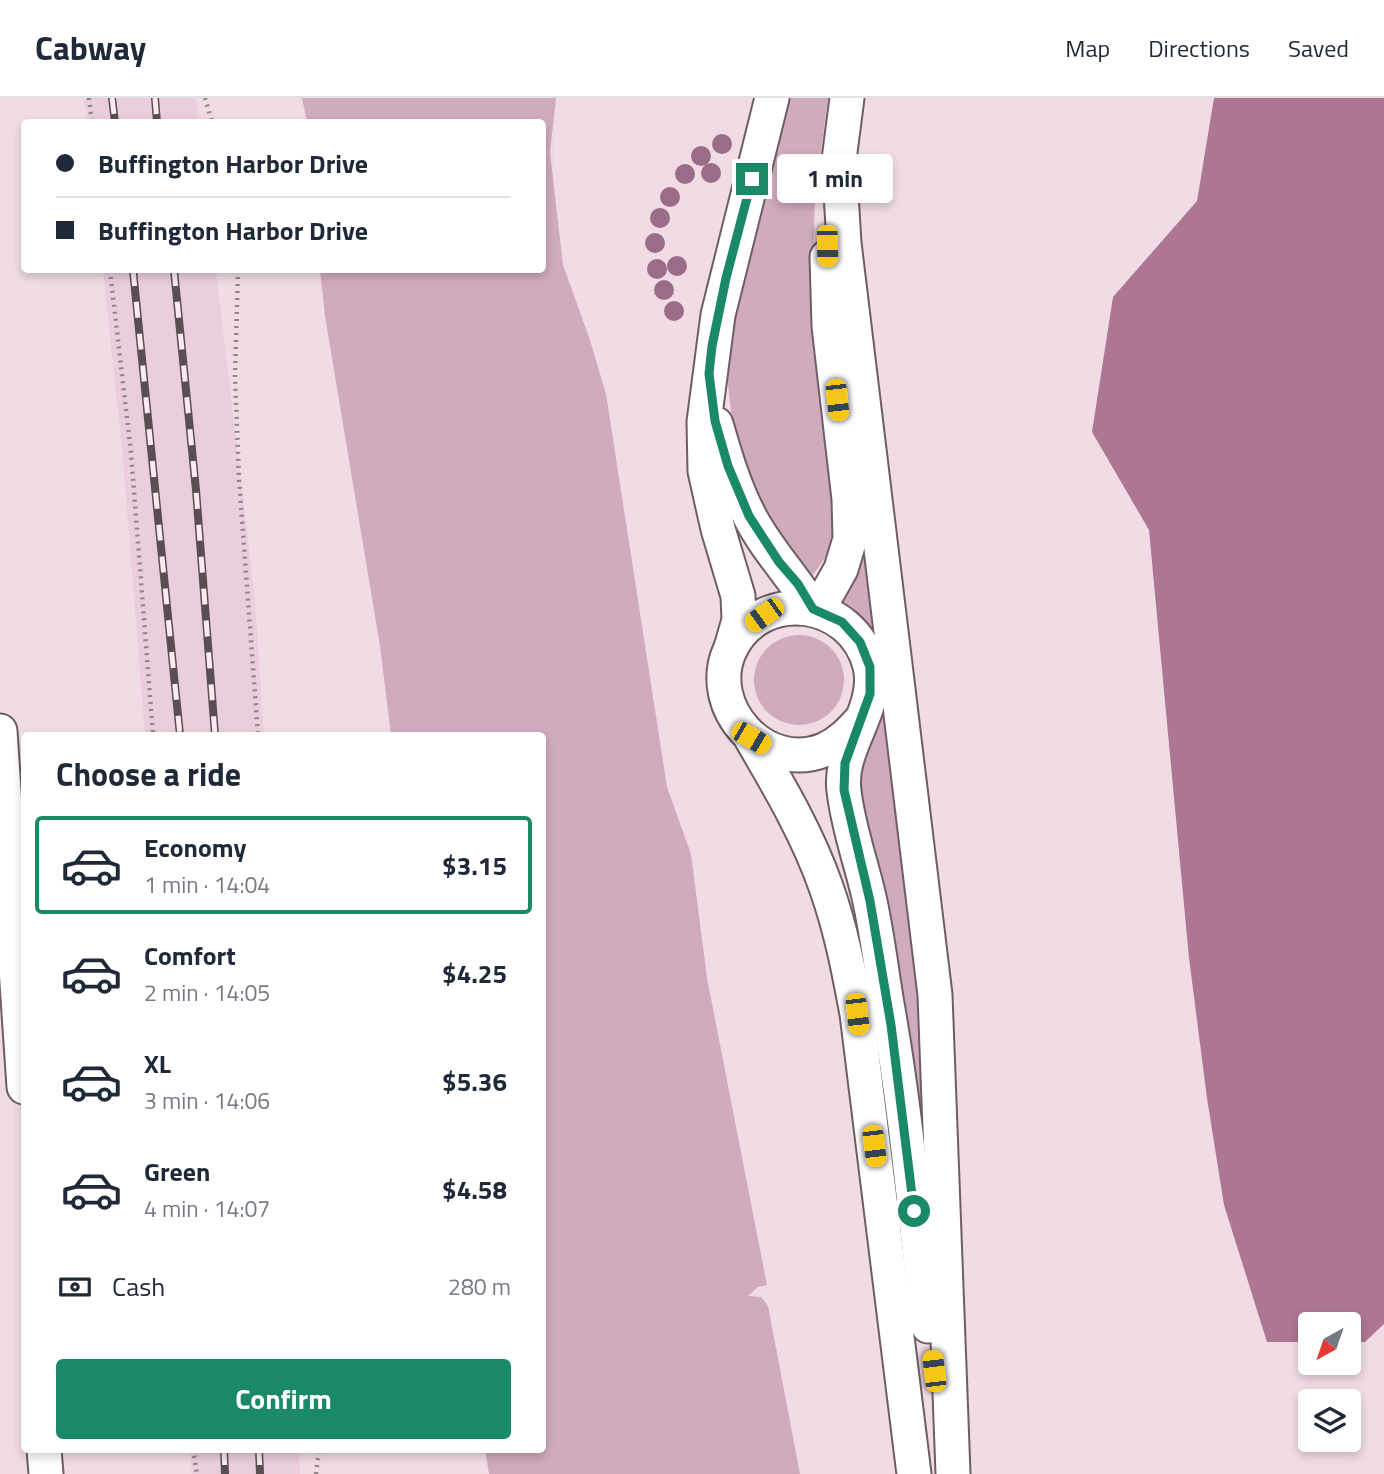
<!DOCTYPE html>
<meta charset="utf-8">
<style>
:root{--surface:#fff;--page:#f6f6f7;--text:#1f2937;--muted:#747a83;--line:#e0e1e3;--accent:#198968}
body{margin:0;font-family:"Titillium Web",sans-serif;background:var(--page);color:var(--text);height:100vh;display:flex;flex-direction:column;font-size:26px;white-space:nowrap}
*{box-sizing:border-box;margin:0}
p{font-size:23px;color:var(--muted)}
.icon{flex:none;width:38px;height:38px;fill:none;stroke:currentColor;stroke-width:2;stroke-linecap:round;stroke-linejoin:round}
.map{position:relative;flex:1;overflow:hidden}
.panel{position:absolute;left:21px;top:634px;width:525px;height:721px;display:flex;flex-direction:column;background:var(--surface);border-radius:7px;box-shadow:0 4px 10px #0003}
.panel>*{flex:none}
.hud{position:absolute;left:21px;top:21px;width:525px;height:154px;border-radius:7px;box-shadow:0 4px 10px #0003;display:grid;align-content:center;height:154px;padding:0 35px;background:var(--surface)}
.needle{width:46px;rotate:220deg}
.controls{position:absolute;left:1298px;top:1214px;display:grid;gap:14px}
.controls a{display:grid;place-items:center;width:63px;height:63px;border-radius:7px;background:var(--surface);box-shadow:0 4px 10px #0003;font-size:35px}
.end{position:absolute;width:32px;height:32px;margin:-16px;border:9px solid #198968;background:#fff;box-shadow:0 0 0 4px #fff}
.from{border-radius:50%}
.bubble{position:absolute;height:49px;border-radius:7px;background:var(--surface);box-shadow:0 4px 10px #0003;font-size:23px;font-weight:700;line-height:49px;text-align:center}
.car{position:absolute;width:21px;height:42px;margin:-21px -10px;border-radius:9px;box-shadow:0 0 5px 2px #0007;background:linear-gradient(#f5c518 24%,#345 0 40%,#f5c518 0 76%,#345 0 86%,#f5c518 0)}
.hud b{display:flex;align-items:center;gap:24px;height:66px;font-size:26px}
.hud b+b{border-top:2px solid var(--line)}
.hud i{width:18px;height:18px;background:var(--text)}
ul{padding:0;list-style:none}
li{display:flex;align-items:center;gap:21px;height:98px;margin:0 14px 10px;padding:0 21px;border:4px solid transparent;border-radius:7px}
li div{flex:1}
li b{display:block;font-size:26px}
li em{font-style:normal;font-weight:700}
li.active{border-color:var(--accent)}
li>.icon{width:63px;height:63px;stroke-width:1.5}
h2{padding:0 35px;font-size:32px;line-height:84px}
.pay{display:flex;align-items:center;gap:18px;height:77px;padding:0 35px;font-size:26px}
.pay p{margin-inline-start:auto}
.primary-button{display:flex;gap:14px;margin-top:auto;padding:14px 35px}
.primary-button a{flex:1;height:80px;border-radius:7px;background:var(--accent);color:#fff;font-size:28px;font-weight:700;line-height:80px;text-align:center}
header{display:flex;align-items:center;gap:42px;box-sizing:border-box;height:98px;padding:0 35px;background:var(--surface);border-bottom:2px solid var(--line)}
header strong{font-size:33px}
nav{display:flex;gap:38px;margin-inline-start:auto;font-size:24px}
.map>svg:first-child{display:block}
.built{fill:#ebcedc}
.green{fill:#d0abbd}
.water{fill:#ad7692}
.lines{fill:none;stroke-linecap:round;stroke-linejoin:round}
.minor-casing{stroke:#6f5d65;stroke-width:37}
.path{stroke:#93848b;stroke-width:4.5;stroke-dasharray:2 5;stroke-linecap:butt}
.minor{stroke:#fff;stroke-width:33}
.rail-casing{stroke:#594e53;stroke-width:8}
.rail{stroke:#fee9f3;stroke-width:5;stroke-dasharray:16;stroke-linecap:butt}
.tree{fill:#9b6c88}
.route{stroke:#198968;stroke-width:9}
</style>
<header>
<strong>Cabway</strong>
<nav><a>Map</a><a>Directions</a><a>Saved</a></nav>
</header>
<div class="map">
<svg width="1384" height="1376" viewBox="0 0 1384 1376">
<rect width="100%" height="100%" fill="#f1dce6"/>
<g class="built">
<polygon points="84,0 196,0 199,24 87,24"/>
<polygon points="103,172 216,172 255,502 264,637 145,637 123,361"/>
<polygon points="190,1351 299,1351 300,1376 192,1376"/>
</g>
<g class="green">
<polygon points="302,0 556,0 550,54 563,167 590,242 606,296 667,689 691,756 707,880 767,1187 758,1189 748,1198 761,1199 768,1208 800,1376 489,1376 485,1351 542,1351 542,637 391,637 380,548 325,218 320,172 542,172 542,24 307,24"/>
<polygon points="788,0 828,0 815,98 813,169 840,421 830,453 810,481 766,423 734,340 727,278 734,223"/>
<path d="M871,444L917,800L934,1169L856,673L874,623L833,503C851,482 861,474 863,445Z"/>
<circle cx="799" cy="582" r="45"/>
</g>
<polygon class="water" points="1214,0 1384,0 1384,1226 1365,1244 1349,1244 1349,1227 1311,1227 1311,1244 1267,1244 1224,1107 1207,1000 1189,860 1149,432 1092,334 1113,199 1197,103"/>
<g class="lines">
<g class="minor-casing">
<g id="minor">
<polyline points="839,63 844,145 935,897 953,1375"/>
<polyline points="836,85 847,0"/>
<path d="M716,326C725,357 734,388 749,417C766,451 793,478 813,511"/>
<polyline points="818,512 841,471 850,441 849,401 829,228 827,159"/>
<polyline points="731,550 739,522 738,498 718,431 705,373 704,324 718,217 772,0"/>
<path d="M861,622C850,634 840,645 824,652C765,676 704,609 730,552C760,488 853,500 870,568C880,612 838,649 844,693C848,729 861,764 869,799C877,834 881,870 887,906C906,1012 915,1121 928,1228"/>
<polyline points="0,633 24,989"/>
<path d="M751,640C779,688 808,737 826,789C841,831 849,873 857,916L914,1376"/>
<polyline points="44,1351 46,1376"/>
</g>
</g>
<g class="path">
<polyline points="89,0 92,24"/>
<polyline points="205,0 212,24"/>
<polyline points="110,172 131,355 153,637"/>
<polyline points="238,172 235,279 239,380 258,637"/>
<polyline points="193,1351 197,1376"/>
<polyline points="316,1376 319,1351"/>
</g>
<use href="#minor" class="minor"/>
<g class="rail-casing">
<g id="rail">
<polyline points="112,0 115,24"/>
<polyline points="155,0 157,24"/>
<polyline points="133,172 180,637"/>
<polyline points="174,172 196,392 215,637"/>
<polyline points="224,1351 225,1376"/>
<polyline points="259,1351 260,1376"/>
</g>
</g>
<use href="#rail" class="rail"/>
</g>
<g class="tree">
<circle cx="722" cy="46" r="10"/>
<circle cx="701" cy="58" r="10"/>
<circle cx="711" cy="75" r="10"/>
<circle cx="685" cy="76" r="10"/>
<circle cx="670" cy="99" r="10"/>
<circle cx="660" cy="120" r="10"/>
<circle cx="655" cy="145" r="10"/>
<circle cx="677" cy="168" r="10"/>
<circle cx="657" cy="171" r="10"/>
<circle cx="664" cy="192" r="10"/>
<circle cx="674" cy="213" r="10"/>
</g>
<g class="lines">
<polyline class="route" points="752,81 726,180 712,248 709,276 715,323 728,368 749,418 779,464 798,486 813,511 842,524 860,544 870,569 870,596 845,665 844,692 870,803 891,927 914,1113"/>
</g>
</svg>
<div class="controls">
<a><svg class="needle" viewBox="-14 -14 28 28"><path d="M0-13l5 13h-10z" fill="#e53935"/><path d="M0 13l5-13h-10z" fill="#747a83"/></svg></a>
<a><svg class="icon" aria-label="layers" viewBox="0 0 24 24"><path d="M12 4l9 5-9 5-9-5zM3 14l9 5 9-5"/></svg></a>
</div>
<i class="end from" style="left:914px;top:1113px"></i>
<i class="end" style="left:752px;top:81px"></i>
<div class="bubble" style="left:777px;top:56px;width:116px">1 min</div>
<i class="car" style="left:827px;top:148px;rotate:179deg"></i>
<i class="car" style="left:837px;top:302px;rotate:174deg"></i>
<i class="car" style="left:764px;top:517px;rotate:234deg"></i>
<i class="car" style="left:751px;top:640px;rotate:120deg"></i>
<i class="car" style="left:857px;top:916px;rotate:173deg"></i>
<i class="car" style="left:874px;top:1048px;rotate:173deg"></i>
<i class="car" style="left:934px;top:1273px;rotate:353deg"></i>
<div class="hud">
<b><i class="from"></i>Buffington Harbor Drive</b>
<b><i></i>Buffington Harbor Drive</b>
</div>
<section class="panel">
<h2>Choose a ride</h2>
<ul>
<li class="active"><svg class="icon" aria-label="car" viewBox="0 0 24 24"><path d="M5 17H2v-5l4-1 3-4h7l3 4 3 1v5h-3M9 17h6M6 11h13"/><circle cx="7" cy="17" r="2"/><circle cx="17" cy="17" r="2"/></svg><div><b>Economy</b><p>1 min · 14:04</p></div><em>$3.15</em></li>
<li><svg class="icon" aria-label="car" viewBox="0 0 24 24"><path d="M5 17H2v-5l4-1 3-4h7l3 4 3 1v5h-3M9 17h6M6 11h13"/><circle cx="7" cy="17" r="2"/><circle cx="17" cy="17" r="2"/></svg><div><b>Comfort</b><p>2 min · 14:05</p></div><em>$4.25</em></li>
<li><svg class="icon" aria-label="car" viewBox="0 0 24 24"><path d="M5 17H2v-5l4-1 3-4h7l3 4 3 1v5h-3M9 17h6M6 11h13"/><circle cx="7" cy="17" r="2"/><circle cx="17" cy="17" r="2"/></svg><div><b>XL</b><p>3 min · 14:06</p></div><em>$5.36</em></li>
<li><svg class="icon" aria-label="car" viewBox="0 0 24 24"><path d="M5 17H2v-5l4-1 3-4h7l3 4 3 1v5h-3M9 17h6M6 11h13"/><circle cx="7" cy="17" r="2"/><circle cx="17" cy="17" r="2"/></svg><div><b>Green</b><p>4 min · 14:07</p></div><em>$4.58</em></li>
</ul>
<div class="pay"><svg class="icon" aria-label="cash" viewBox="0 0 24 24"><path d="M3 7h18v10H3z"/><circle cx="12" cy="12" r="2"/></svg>Cash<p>280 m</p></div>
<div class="primary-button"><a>Confirm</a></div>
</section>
</div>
